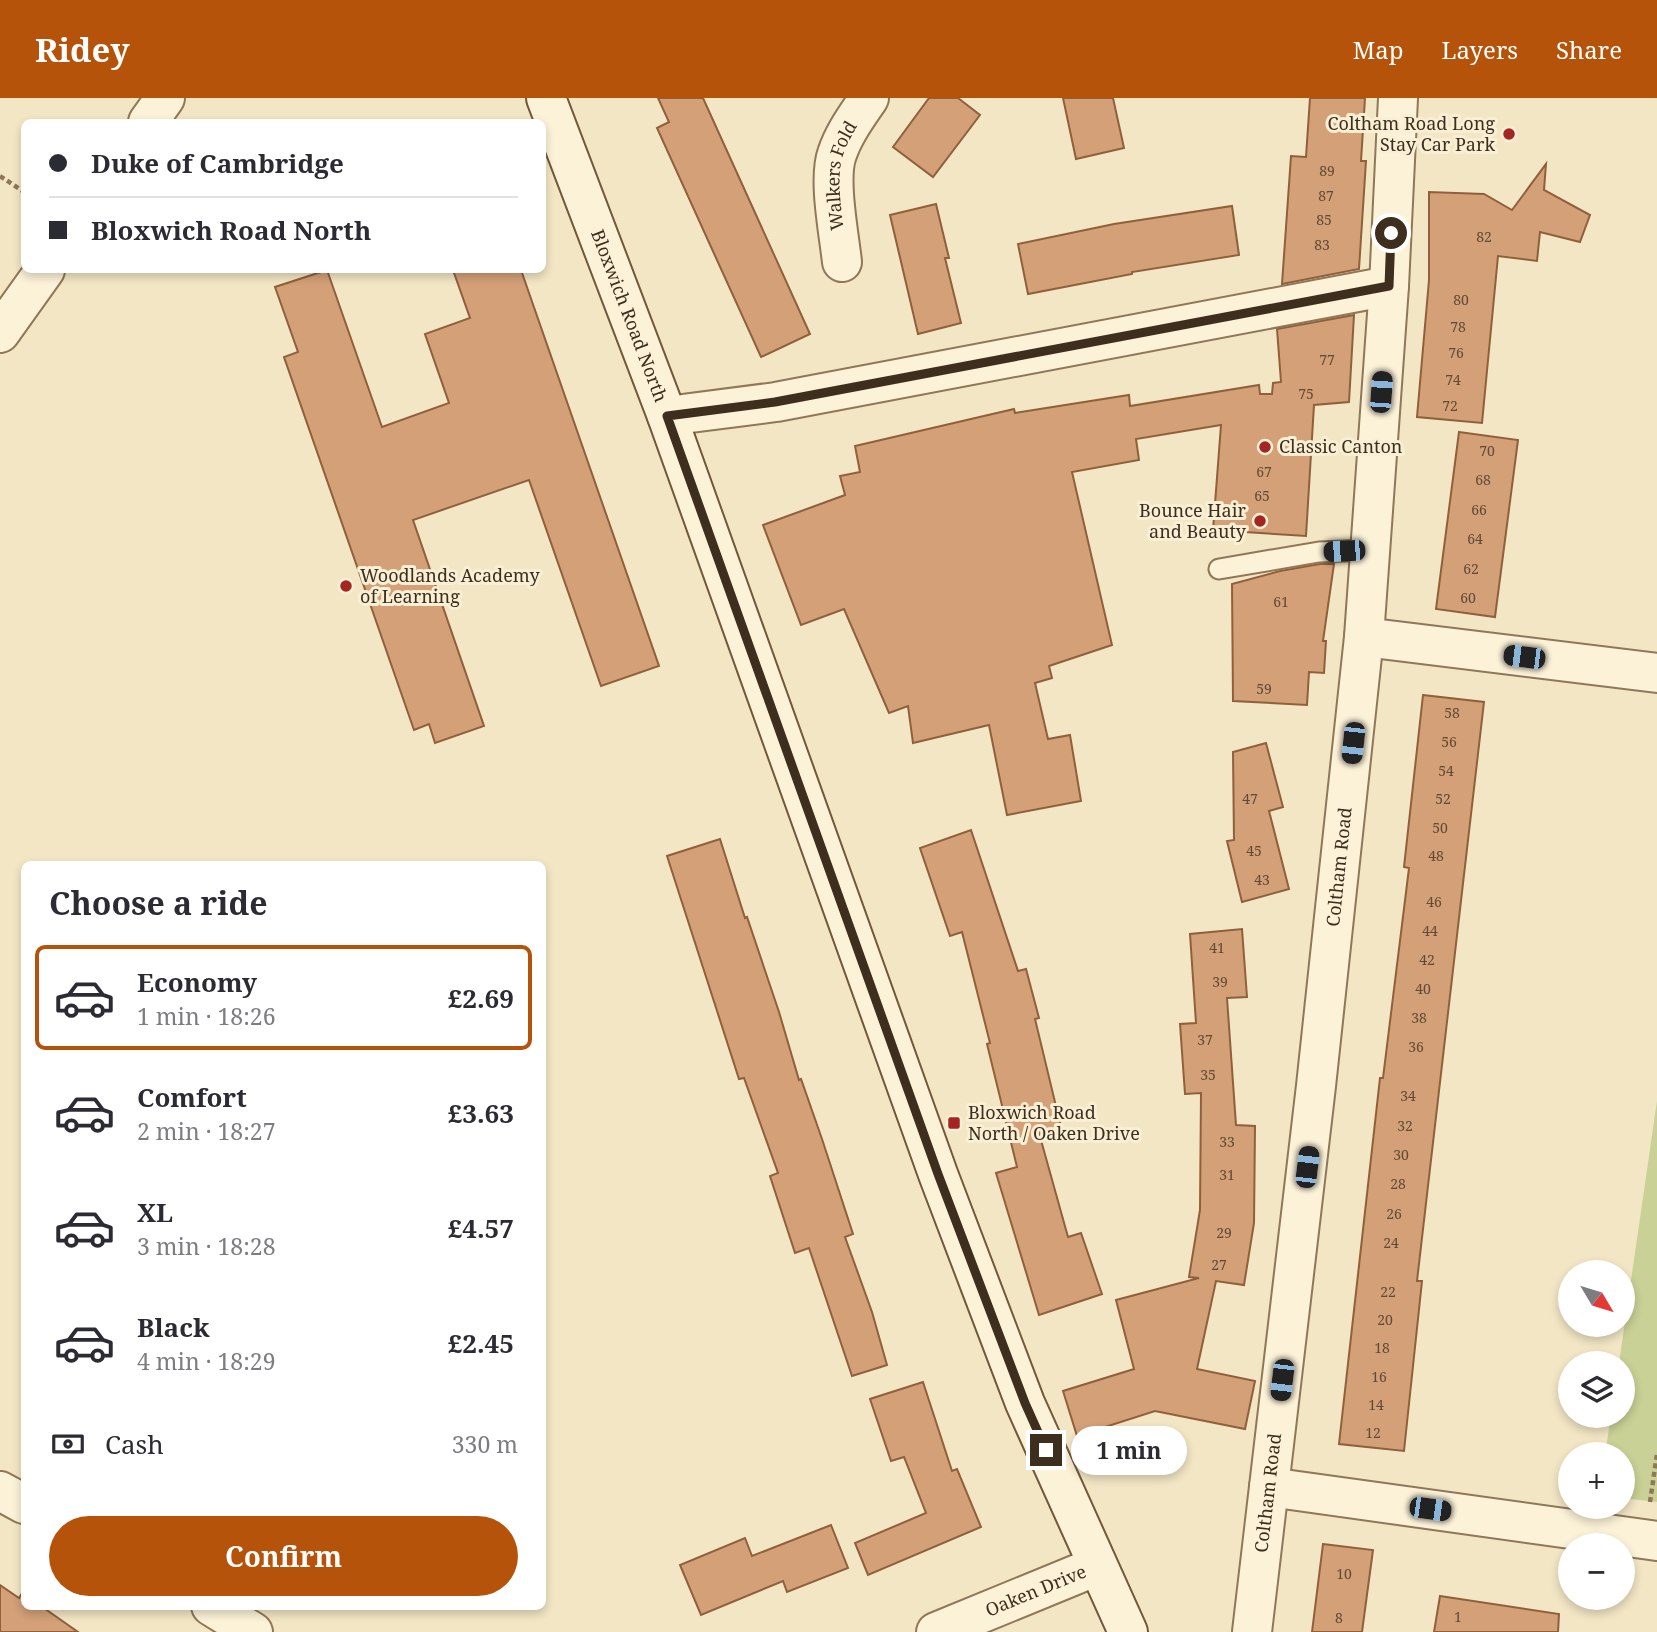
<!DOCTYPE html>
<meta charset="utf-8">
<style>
:root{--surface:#fff;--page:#f7f7f7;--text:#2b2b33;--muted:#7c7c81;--line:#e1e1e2;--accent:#b45309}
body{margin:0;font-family:"Noto Serif",serif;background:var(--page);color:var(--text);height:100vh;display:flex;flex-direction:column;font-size:26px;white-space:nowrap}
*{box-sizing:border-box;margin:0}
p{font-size:23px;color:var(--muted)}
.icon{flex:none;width:38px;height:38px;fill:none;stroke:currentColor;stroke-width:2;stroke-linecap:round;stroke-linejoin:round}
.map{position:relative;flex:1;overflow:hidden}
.details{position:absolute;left:21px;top:763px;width:525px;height:749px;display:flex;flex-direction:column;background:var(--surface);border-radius:10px;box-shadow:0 4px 10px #0003}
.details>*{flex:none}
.top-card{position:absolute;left:21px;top:21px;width:525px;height:154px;border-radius:10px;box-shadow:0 4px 10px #0003;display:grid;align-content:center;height:154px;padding:0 28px;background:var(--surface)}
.needle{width:46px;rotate:128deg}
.buttons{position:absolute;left:1558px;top:1162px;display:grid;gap:14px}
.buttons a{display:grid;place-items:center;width:77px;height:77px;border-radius:50%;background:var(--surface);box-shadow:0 4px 10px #0003;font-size:35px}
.end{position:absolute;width:32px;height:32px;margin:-16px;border:9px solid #3d2e1e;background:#fff;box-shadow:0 0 0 4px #fff}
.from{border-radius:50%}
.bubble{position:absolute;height:49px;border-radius:24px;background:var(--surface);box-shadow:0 4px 10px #0003;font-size:23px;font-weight:700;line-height:49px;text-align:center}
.car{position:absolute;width:21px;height:42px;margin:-21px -10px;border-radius:9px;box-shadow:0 0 5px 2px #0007;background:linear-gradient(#222 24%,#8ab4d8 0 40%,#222 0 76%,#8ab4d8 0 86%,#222 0)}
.top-card b{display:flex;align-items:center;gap:24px;height:66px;font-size:26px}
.top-card b+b{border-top:2px solid var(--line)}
.top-card i{width:18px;height:18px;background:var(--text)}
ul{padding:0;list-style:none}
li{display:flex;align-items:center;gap:21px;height:105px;margin:0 14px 10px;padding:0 14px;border:4px solid transparent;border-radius:10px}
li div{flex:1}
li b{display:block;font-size:26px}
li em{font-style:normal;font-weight:700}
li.active{border-color:var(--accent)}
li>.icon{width:63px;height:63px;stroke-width:1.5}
h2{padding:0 28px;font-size:32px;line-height:84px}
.pay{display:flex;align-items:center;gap:18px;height:77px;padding:0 28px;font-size:26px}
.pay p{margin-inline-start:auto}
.button{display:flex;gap:14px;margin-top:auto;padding:14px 28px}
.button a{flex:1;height:80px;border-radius:42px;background:var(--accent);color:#fff;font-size:28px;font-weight:700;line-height:80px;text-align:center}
header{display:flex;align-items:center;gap:42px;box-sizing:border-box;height:98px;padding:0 35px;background:var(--accent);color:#fff}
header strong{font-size:33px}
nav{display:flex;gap:38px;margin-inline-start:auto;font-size:24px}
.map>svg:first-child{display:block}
.green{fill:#c9d196}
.building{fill:#d3a077;stroke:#90603c;stroke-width:2}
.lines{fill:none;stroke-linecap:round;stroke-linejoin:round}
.lane-casing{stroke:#8f7758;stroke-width:23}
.street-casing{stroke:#8f7758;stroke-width:42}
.secondary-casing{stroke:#71583b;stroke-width:42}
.path{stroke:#8f7758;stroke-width:4.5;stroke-dasharray:5 3.5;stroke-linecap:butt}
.lane{stroke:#fcf2d8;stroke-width:19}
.street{stroke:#fcf2d8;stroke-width:38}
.secondary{stroke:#fcf2d8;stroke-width:38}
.route{stroke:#3d2e1e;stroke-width:9}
.poi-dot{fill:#a32623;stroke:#f9efd4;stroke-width:2.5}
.labels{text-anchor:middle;stroke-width:6;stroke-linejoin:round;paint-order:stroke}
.number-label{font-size:14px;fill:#624a34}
.poi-label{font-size:18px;fill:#3d2e1e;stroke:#f9efd4;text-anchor:start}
.street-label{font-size:18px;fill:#3d2e1e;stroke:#f9efd4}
</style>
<header>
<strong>Ridey</strong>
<nav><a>Map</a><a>Layers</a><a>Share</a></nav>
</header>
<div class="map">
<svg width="1657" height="1534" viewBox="0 0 1657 1534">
<rect width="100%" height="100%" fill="#f2e6c4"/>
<polygon class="green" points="1657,1003 1657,1404 1622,1400 1622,1356 1605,1356 1611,1318 1622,1318 1622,1265 1619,1265"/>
<g class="building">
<polygon points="658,0 703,0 810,236 761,259 657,30 669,24"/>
<polygon points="929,0 958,0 980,17 933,79 893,49"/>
<polygon points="1063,0 1113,0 1124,50 1076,61"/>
<polygon points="1310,0 1365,0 1361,63 1366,63 1359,171 1282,186 1291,58 1306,59"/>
<polygon points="1546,66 1544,92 1590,117 1580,144 1540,134 1537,163 1498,158 1482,325 1417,319 1429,182 1429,94 1484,96 1512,112"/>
<polygon points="936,106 949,160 945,160 961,225 918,236 890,117"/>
<polygon points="1232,108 1239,157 1132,174 1132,176 1028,196 1018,146 1114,126"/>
<polygon points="327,172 382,329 449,305 425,236 470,220 453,172 521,172 659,568 601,588 529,382 413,422 484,628 435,645 429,626 414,632 284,259 298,254 275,189"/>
<polygon points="1354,217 1349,304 1314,307 1306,438 1213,432 1221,327 1136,341 1139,362 1072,374 1112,547 1049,568 1052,580 1035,585 1048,641 1070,637 1081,703 1007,717 989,627 913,645 908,608 889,615 844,511 801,527 763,427 845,397 840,378 860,374 855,348 1014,311 1015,315 1129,297 1130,308 1259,287 1260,296 1272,296 1273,285 1281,284 1277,231"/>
<polygon points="1459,334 1518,342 1495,519 1436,511"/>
<polygon points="1320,466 1334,466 1323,543 1326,543 1324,575 1309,574 1307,607 1233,603 1232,486 1280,473"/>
<polygon points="1423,597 1484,604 1417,1183 1422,1183 1404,1353 1339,1346 1380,980 1383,980 1409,770 1404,769"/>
<polygon points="1266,645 1283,709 1269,713 1289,791 1242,804 1227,743 1234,742 1233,654"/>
<polygon points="971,732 1018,873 1026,871 1039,920 1035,921 1061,1029 1039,1035 1068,1139 1081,1135 1102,1196 1039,1217 996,1075 1017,1069 987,946 990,945 962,834 950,838 920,750"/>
<polygon points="720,741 745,820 747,819 779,914 799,982 801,981 822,1041 853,1136 845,1139 872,1214 887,1267 852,1278 809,1150 795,1155 770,1078 778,1075 744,980 739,981 667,758"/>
<polygon points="1242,831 1247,899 1227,900 1236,1027 1255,1028 1254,1125 1244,1187 1216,1183 1197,1271 1255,1283 1245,1331 1155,1313 1077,1338 1063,1293 1134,1271 1116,1202 1199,1180 1189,1179 1200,1112 1201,995 1185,996 1180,926 1196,925 1190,836"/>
<polygon points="923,1284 952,1373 957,1371 981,1429 868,1477 855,1445 926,1415 904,1359 891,1363 870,1301"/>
<polygon points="831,1427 848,1470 787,1494 783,1483 701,1517 680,1467 745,1440 752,1458"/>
<polygon points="1323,1446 1373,1452 1362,1534 1312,1534"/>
<polygon points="0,1487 19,1500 22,1495 24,1497 24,1508 41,1508 78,1534 0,1534"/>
<polygon points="1440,1498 1559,1516 1558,1534 1434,1534"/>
</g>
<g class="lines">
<g class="lane-casing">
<polyline id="lane" points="1219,471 1319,454 1369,452"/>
</g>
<g class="street-casing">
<g id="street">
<polyline points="148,24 165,0"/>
<path id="s1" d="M842,164C839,136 828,81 837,56C844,35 857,18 869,0"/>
<polyline points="0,235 45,172"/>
<polyline points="667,318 776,304 1389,188"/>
<polyline points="1364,539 1657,575"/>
<polyline points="1269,1389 1657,1443"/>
<polyline points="0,1393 24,1406"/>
<polyline points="211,1508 253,1534"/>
<path id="s2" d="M936,1534L1097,1468"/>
<path id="s3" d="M1252,1534L1316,988L1364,539L1389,188L1398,0"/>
</g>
</g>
<g class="secondary-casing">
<g id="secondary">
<path id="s4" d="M546,0L667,318L938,1076L1025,1305L1128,1534"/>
</g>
</g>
<g class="path">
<polyline points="0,78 24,94"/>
<polyline points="1650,1404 1657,1356"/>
</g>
<use href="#lane" class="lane"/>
<use href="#street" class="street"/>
<use href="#secondary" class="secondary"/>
</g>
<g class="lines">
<polyline class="route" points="1046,1352 1025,1305 938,1076 667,318 775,304 1389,188 1391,135"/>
</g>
<g class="poi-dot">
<circle cx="1509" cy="36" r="7"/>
<circle cx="1265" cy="349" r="7"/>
<circle cx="1260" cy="423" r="7"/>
<circle cx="346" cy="488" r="7"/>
<rect x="947" y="1018" width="14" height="14" rx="3.5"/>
</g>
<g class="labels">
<g class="number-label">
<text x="1327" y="78">89</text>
<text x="1326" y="103">87</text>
<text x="1324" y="127">85</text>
<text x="1484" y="144">82</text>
<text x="1322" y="152">83</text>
<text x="1461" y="207">80</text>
<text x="1458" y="234">78</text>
<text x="1456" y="260">76</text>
<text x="1327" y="267">77</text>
<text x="1453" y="287">74</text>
<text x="1306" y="301">75</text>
<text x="1450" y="313">72</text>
<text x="1487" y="358">70</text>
<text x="1264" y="379">67</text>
<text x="1483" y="387">68</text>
<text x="1262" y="403">65</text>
<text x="1479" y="417">66</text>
<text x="1475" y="446">64</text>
<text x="1471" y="476">62</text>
<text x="1468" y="505">60</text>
<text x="1281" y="509">61</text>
<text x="1264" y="596">59</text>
<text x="1452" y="620">58</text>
<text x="1449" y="649">56</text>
<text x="1446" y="678">54</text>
<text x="1250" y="706">47</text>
<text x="1443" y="706">52</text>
<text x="1440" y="735">50</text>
<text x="1254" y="758">45</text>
<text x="1436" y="763">48</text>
<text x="1262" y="787">43</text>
<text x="1434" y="809">46</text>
<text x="1430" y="838">44</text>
<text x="1217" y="855">41</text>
<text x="1427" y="867">42</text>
<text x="1220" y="889">39</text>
<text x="1423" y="896">40</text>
<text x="1419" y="925">38</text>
<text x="1205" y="947">37</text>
<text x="1416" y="954">36</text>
<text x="1208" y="982">35</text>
<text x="1408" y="1003">34</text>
<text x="1405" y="1033">32</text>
<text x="1227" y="1049">33</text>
<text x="1401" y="1062">30</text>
<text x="1227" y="1082">31</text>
<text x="1398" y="1091">28</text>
<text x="1394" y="1121">26</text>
<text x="1224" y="1140">29</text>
<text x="1391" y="1150">24</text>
<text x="1219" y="1172">27</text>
<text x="1388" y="1199">22</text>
<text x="1385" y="1227">20</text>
<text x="1382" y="1255">18</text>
<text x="1379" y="1284">16</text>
<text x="1376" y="1312">14</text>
<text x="1373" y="1340">12</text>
<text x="1344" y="1481">10</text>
<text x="1458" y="1524">1</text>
<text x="1339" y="1525">8</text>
</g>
<g class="poi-label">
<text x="1495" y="32" text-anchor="end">Coltham Road Long<tspan x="1495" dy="21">Stay Car Park</tspan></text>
<text x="1279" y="355">Classic Canton</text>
<text x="1246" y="419" text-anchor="end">Bounce Hair<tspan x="1246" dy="21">and Beauty</tspan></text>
<text x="360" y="484">Woodlands Academy<tspan x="360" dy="21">of Learning</tspan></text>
<text x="968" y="1021">Bloxwich Road<tspan x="968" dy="21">North / Oaken Drive</tspan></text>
</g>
<g class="street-label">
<text dy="6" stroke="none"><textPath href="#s1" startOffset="88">Walkers Fold</textPath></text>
<text dy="6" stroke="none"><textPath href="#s4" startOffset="233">Bloxwich Road North</textPath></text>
<text dy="6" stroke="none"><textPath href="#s3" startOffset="770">Coltham Road</textPath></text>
<text dy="6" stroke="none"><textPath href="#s3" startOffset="140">Coltham Road</textPath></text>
<text dy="6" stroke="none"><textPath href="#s2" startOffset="108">Oaken Drive</textPath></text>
</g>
</g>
</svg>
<div class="buttons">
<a><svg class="needle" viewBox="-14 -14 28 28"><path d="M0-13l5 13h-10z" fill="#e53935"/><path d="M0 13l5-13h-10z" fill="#7c7c81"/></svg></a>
<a><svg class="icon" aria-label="layers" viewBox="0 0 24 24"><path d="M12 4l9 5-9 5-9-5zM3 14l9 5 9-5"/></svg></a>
<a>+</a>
<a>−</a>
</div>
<i class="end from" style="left:1391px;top:135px"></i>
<i class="end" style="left:1046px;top:1352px"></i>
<div class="bubble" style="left:1071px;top:1328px;width:116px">1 min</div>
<i class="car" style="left:1381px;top:294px;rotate:4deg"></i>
<i class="car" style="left:1344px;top:453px;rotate:267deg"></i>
<i class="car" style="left:1524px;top:559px;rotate:277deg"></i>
<i class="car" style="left:1353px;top:645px;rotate:186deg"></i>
<i class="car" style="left:1307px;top:1069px;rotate:7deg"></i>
<i class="car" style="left:1282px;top:1282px;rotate:187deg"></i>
<i class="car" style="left:1430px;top:1411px;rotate:98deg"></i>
<div class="top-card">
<b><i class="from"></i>Duke of Cambridge</b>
<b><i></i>Bloxwich Road North</b>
</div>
<section class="details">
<h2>Choose a ride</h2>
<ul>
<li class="active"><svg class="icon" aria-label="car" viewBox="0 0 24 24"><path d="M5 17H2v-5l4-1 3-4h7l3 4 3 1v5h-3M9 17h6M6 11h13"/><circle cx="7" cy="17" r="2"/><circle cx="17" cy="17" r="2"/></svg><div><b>Economy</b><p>1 min · 18:26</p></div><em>£2.69</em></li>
<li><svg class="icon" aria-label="car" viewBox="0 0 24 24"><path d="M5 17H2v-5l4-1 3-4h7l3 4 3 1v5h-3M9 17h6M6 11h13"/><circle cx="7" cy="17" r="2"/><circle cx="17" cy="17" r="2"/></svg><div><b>Comfort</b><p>2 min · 18:27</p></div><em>£3.63</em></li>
<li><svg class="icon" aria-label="car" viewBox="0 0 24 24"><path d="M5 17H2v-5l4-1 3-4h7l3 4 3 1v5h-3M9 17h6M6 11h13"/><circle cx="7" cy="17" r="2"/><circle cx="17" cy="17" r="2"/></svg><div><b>XL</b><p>3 min · 18:28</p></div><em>£4.57</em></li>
<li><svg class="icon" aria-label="car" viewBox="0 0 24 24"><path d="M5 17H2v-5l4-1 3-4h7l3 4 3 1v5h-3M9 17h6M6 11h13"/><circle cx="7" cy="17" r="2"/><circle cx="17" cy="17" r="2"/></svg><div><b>Black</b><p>4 min · 18:29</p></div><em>£2.45</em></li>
</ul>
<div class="pay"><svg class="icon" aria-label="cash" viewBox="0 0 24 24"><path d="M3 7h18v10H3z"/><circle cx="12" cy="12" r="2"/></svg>Cash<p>330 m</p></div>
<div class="button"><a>Confirm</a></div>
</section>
</div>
